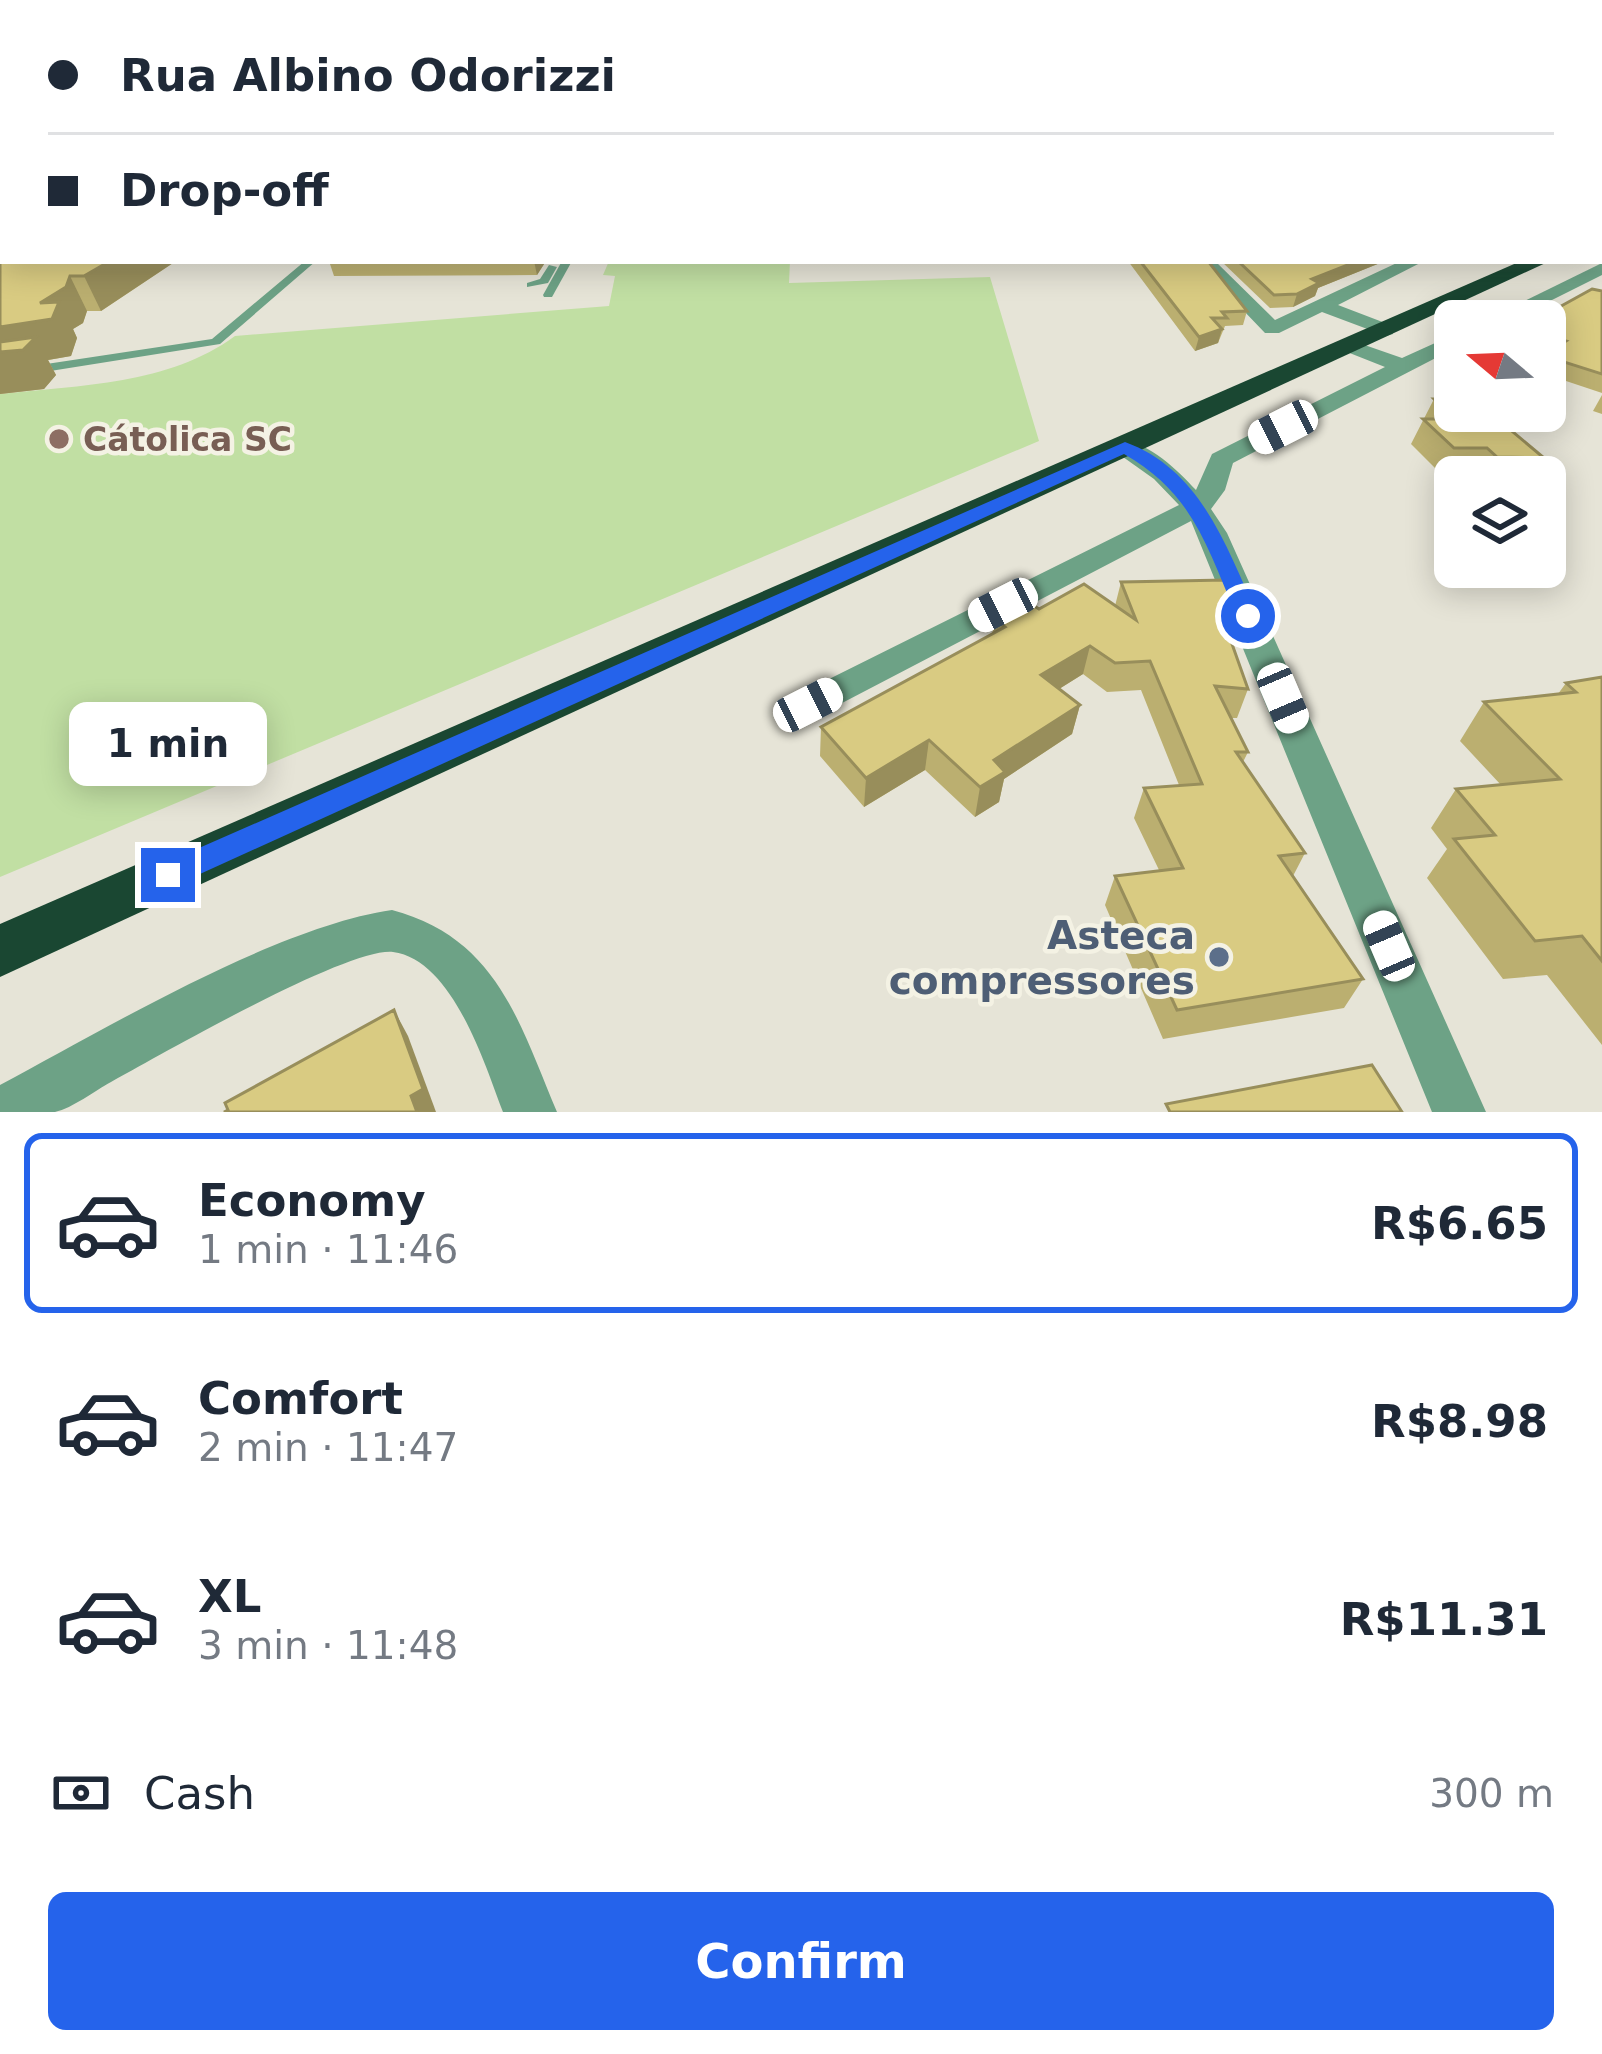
<!DOCTYPE html>
<meta charset="utf-8">
<style>
:root{--surface:#fff;--page:#f2f2f3;--text:#1f2937;--muted:#747a83;--line:#e0e1e3;--accent:#2563eb}
body{margin:0;font-family:"DejaVu Sans",sans-serif;background:var(--page);color:var(--text);height:100vh;display:flex;flex-direction:column;font-size:45px;white-space:nowrap}
*{box-sizing:border-box;margin:0}
p{font-size:39px;color:var(--muted)}
.icon{flex:none;width:66px;height:66px;fill:none;stroke:currentColor;stroke-width:2;stroke-linecap:round;stroke-linejoin:round}
.map{position:relative;height:1112px;overflow:hidden}
.panel{display:flex;flex-direction:column;background:var(--surface);flex:1}
.panel>*{flex:none}
.banner{position:absolute;left:0px;top:0px;width:1602px;height:264px;box-shadow:0 6px 30px #0003;display:grid;align-content:center;height:264px;padding:0 48px;background:var(--surface)}
.needle{width:78px;rotate:289deg}
.tools{position:absolute;left:1434px;top:300px;display:grid;gap:24px}
.tools a{display:grid;place-items:center;width:132px;height:132px;border-radius:18px;background:var(--surface);box-shadow:0 6px 30px #0003;font-size:60px}
.end{position:absolute;width:54px;height:54px;margin:-27px;border:15px solid #2563eb;background:#fff;box-shadow:0 0 0 6px #fff}
.from{border-radius:50%}
.bubble{position:absolute;height:84px;border-radius:18px;background:var(--surface);box-shadow:0 6px 30px #0003;font-size:39px;font-weight:800;line-height:84px;text-align:center}
.car{position:absolute;width:36px;height:72px;margin:-36px -18px;border-radius:15px;box-shadow:0 0 9px 3px #0007;background:linear-gradient(#fff 24%,#345 0 40%,#fff 0 76%,#345 0 86%,#fff 0)}
.banner b{display:flex;align-items:center;gap:42px;height:114px;font-size:45px}
.banner b+b{border-top:3px solid var(--line)}
.banner i{width:30px;height:30px;background:var(--text)}
ul{padding:21px 0 0;list-style:none}
li{display:flex;align-items:center;gap:36px;height:180px;margin:0 24px 18px;padding:0 24px;border:6px solid transparent;border-radius:18px}
li div{flex:1}
li b{display:block;font-size:45px}
li em{font-style:normal;font-weight:800}
li.active{border-color:var(--accent)}
li>.icon{width:108px;height:108px;stroke-width:1.5}
.pay{display:flex;align-items:center;gap:30px;height:132px;padding:0 48px;font-size:45px}
.pay p{margin-inline-start:auto}
.primary-button{display:flex;gap:24px;margin-top:auto;padding:24px 48px}
.primary-button a{flex:1;height:138px;border-radius:18px;background:var(--accent);color:#fff;font-size:48px;font-weight:800;line-height:138px;text-align:center}
.map>svg:first-child{display:block}
.green{fill:#c1dfa3}
.lines{fill:none;stroke-linecap:round;stroke-linejoin:round}
.lane{fill:#6da286;fill-rule:evenodd}
.street{fill:#6da286;fill-rule:evenodd}
.secondary{fill:#268059;fill-rule:evenodd}
.highway{fill:#1a4732;fill-rule:evenodd}
.wall{fill:#bbaf70}
.shaded-wall{fill:#988e5b}
.building{fill:#d9cb82;stroke:#988e5b;stroke-width:3}
.route{fill:#2563eb}
.education-dot{fill:#8d6e63;stroke:#f4f2e4;stroke-width:4.5}
.service-dot{fill:#5c6f8a;stroke:#f4f2e4;stroke-width:4.5}
.labels{text-anchor:middle;stroke-width:9;stroke-linejoin:round;paint-order:stroke}
.education-label{font-size:33px;font-weight:bold;fill:#785e54;stroke:#f4f2e4;text-anchor:start}
.near-service-label{font-size:39px;font-weight:bold;fill:#4e5e75;stroke:#f4f2e4;text-anchor:end}
</style>
<div class="map">
<svg width="1602" height="1112" viewBox="0 0 1602 1112">
<rect width="100%" height="100%" fill="#e6e4d7"/>
<path class="green" d="M609,261H790L789,283L990,277L1039,441L0,877V394C81,385 168,385 235,336L609,306L615,276L603,275Z"/>
<g class="lines">
<g class="lane">
<polygon points="305,261 316,261 220,344 0,379 0,371 212,339"/>
<polygon points="562,261 572,261 552,297 544,297 543,295"/>
<polygon points="549,265 557,267 548,283 527,287 527,283 540,279"/>
</g>
<g class="street">
<polygon points="1599,181 1602,181 1599,190"/>
<polygon points="1196,261 1215,261 1275,320 1401,261 1424,261 1338,305 1393,326 1393,334 1386,336 1322,312 1279,333 1265,333"/>
<polygon points="1602,263 1602,275 1510,321 1484,321"/>
<path d="M1455,334V348L1233,463L1225,490L1211,509L1227,533L1486,1112H1432L1191,521L821,714L808,718L795,714L790,705L795,696L1179,505L1154,479L1116,452V442C1145,437 1177,470 1196,490L1212,454L1385,367L1342,350V342H1356L1402,358Z"/>
<path d="M392,910C497,938 519,1022 557,1112H503C485,1065 453,960 393,952C348,947 160,1055 111,1082C94,1091 73,1108 55,1112C39,1112 17,1112 0,1112V1085C107,1028 275,927 392,910Z"/>
</g>
<polygon class="secondary" points="3,177 3,186 0,186 0,178"/>
<g class="highway">
<polygon points="1602,227 1602,239 1599,240 1599,228"/>
<polygon points="1521,261 1550,261 0,977 0,924"/>
</g>
</g>
<g class="wall">
<polygon points="3,193 3,261 176,261 101,311 87,311 83,323 73,329 77,338 71,356 48,360 56,375 44,389 0,394 0,195"/>
<polygon points="329,261 546,261 537,275 334,276"/>
<polygon points="1128,261 1208,261 1247,311 1243,325 1225,326 1218,343 1195,351"/>
<polygon points="1221,261 1385,261 1318,288 1315,296 1293,307 1270,308"/>
<polygon points="1602,291 1602,393 1545,374 1545,321"/>
<polygon points="1602,395 1602,414 1593,411"/>
<polygon points="1434,399 1544,458 1533,477 1477,477 1474,474 1441,474 1411,444"/>
<polygon points="1121,582 1238,612 1229,635 1248,689 1237,718 1231,718 1248,752 1243,762 1305,853 1293,876 1363,979 1344,1008 1163,1039 1105,905 1115,876 1159,870 1134,818 1144,788 1179,785 1141,690 1107,692 1083,674 1059,689 1080,705 1072,734 1004,779 999,802 975,817 925,770 864,807 820,756 821,727 992,634 995,619 1115,606"/>
<polygon points="1602,677 1602,1045 1547,975 1503,979 1427,878 1447,849 1431,828 1456,789 1501,785 1460,741 1484,702 1558,694 1566,683"/>
</g>
<g class="shaded-wall">
<polygon points="110,261 176,261 101,311 84,276"/>
<polygon points="534,261 546,261 537,275"/>
<polygon points="1358,261 1385,261 1318,288 1315,296 1293,307 1297,294 1312,279"/>
<polygon points="70,276 87,311 83,323 73,329 77,338 71,356 48,360 56,375 44,389 0,394 0,327 40,303"/>
<polygon points="1222,329 1218,343 1195,351 1199,337"/>
<polygon points="1090,646 1083,674 1035,704 1041,675"/>
<polygon points="1080,705 1072,734 1004,779 999,802 975,817 980,787 994,760"/>
<polygon points="929,740 925,770 864,807 866,778"/>
<polygon points="394,1010 408,1036 436,1112 417,1112 411,1096"/>
</g>
<g class="building">
<polygon points="0,117 3,117 3,159 0,160"/>
<polygon points="3,220 3,261 110,261 84,276 70,276 66,287 40,303 59,302 52,319 0,327 0,222"/>
<polygon points="1140,261 1208,261 1247,311 1222,312 1227,318 1212,318 1222,329 1199,337"/>
<polygon points="1238,261 1358,261 1312,279 1319,283 1297,294 1274,295"/>
<polygon points="1592,289 1602,291 1602,374 1545,356 1545,354 1566,341 1545,335 1545,321 1534,321"/>
<polygon points="36,337 23,350 0,352 0,342"/>
<polygon points="1434,399 1455,399 1455,411 1488,411 1544,458 1497,457 1487,448 1454,448 1423,419 1454,419"/>
<polygon points="1226,580 1238,612 1221,613 1248,689 1215,686 1248,752 1236,752 1305,853 1279,856 1363,979 1177,1010 1115,876 1183,868 1144,788 1202,784 1150,661 1115,663 1090,646 1041,675 1080,705 994,760 1005,772 980,787 929,740 866,778 821,727 1005,627 995,619 1028,602 1039,609 1084,584 1136,620 1121,582"/>
<polygon points="1602,677 1602,961 1582,936 1535,941 1454,839 1495,835 1456,789 1560,779 1484,702 1576,692 1566,683"/>
<polygon points="394,1010 423,1089 411,1096 417,1112 224,1112 228,1110 225,1103"/>
<polygon points="1372,1065 1402,1112 1170,1112 1166,1104"/>
</g>
<linearGradient id="sky" x2="0" y2="1"><stop stop-color="#77bce7"/><stop offset="0.43" stop-color="#f4f3ed"/><stop offset="1" stop-color="#f4f3ed" stop-opacity="0"/></linearGradient>
<rect width="1602" height="272" fill="url(#sky)"/>
<path class="route" d="M1125,442C1202,470 1226,547 1258,616L1255,621L1237,616C1206,546 1194,494 1124,454L178,884L168,887L154,875L158,866Z"/>
<circle class="education-dot" cx="59" cy="439" r="12"/>
<circle class="service-dot" cx="1219" cy="957" r="12"/>
<g class="labels">
<g class="education-label">
<text x="83" y="451">Cátolica SC</text>
</g>
<g class="near-service-label">
<text x="1195" y="949">Asteca<tspan x="1195" dy="45">compressores</tspan></text>
</g>
</g>
</svg>
<div class="tools">
<a><svg class="needle" viewBox="-14 -14 28 28"><path d="M0-13l5 13h-10z" fill="#e53935"/><path d="M0 13l5-13h-10z" fill="#747a83"/></svg></a>
<a><svg class="icon" aria-label="layers" viewBox="0 0 24 24"><path d="M12 4l9 5-9 5-9-5zM3 14l9 5 9-5"/></svg></a>
</div>
<i class="end from" style="left:1248px;top:616px"></i>
<i class="end" style="left:168px;top:875px"></i>
<div class="bubble" style="left:69px;top:702px;width:198px">1 min</div>
<i class="car" style="left:1283px;top:427px;rotate:243deg"></i>
<i class="car" style="left:1003px;top:605px;rotate:243deg"></i>
<i class="car" style="left:1283px;top:698px;rotate:157deg"></i>
<i class="car" style="left:808px;top:705px;rotate:63deg"></i>
<i class="car" style="left:1389px;top:946px;rotate:337deg"></i>
<div class="banner">
<b><i class="from"></i>Rua Albino Odorizzi</b>
<b><i></i>Drop-off</b>
</div>
</div>
<section class="panel">
<ul>
<li class="active"><svg class="icon" aria-label="car" viewBox="0 0 24 24"><path d="M5 17H2v-5l4-1 3-4h7l3 4 3 1v5h-3M9 17h6M6 11h13"/><circle cx="7" cy="17" r="2"/><circle cx="17" cy="17" r="2"/></svg><div><b>Economy</b><p>1 min · 11:46</p></div><em>R$6.65</em></li>
<li><svg class="icon" aria-label="car" viewBox="0 0 24 24"><path d="M5 17H2v-5l4-1 3-4h7l3 4 3 1v5h-3M9 17h6M6 11h13"/><circle cx="7" cy="17" r="2"/><circle cx="17" cy="17" r="2"/></svg><div><b>Comfort</b><p>2 min · 11:47</p></div><em>R$8.98</em></li>
<li><svg class="icon" aria-label="car" viewBox="0 0 24 24"><path d="M5 17H2v-5l4-1 3-4h7l3 4 3 1v5h-3M9 17h6M6 11h13"/><circle cx="7" cy="17" r="2"/><circle cx="17" cy="17" r="2"/></svg><div><b>XL</b><p>3 min · 11:48</p></div><em>R$11.31</em></li>
</ul>
<div class="pay"><svg class="icon" aria-label="cash" viewBox="0 0 24 24"><path d="M3 7h18v10H3z"/><circle cx="12" cy="12" r="2"/></svg>Cash<p>300 m</p></div>
<div class="primary-button"><a>Confirm</a></div>
</section>
